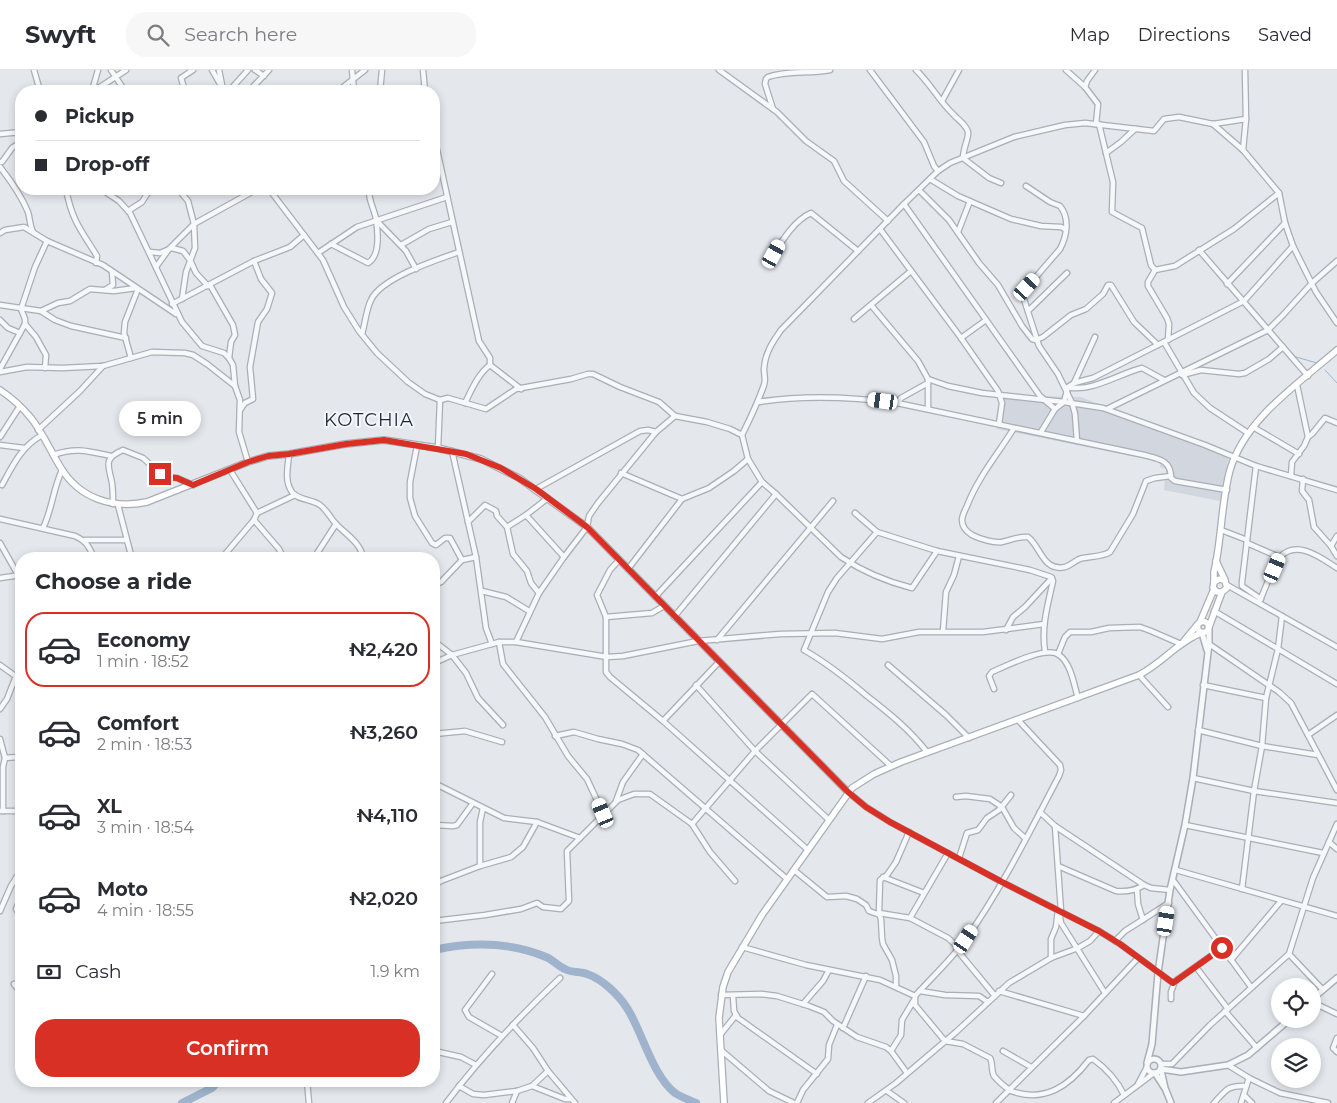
<!DOCTYPE html>
<meta charset="utf-8">
<style>
:root{--surface:#fff;--page:#f7f7f7;--text:#2b2b33;--muted:#7c7c81;--line:#e1e1e2;--accent:#d93025}
body{margin:0;font-family:Montserrat,sans-serif;background:var(--page);color:var(--text);height:100vh;display:flex;flex-direction:column;font-size:19px;white-space:nowrap}
*{box-sizing:border-box;margin:0}
p{font-size:16px;color:var(--muted)}
.icon{flex:none;width:28px;height:28px;fill:none;stroke:currentColor;stroke-width:2;stroke-linecap:round;stroke-linejoin:round}
.map{position:relative;flex:1;overflow:hidden}
.sheet{position:absolute;left:15px;top:482px;width:425px;height:535px;display:flex;flex-direction:column;background:var(--surface);border-radius:20px;box-shadow:0 2px 8px #0003}
.sheet>*{flex:none}
.top-card{position:absolute;left:15px;top:15px;width:425px;height:110px;border-radius:20px;box-shadow:0 2px 8px #0003;display:grid;align-content:center;height:110px;padding:0 20px;background:var(--surface)}
.controls{position:absolute;left:1271px;top:908px;display:grid;gap:10px}
.controls a{display:grid;place-items:center;width:50px;height:50px;border-radius:50%;background:var(--surface);box-shadow:0 2px 8px #0003;font-size:25px}
.end{position:absolute;width:22px;height:22px;margin:-11px;border:6px solid #d93025;background:#fff;box-shadow:0 0 0 2px #fff}
.from{border-radius:50%}
.bubble{position:absolute;height:35px;border-radius:18px;background:var(--surface);box-shadow:0 2px 8px #0003;font-size:16px;font-weight:600;line-height:35px;text-align:center}
.car{position:absolute;width:15px;height:30px;margin:-15px -8px;border-radius:6px;box-shadow:0 0 4px 1px #0007;background:linear-gradient(#fff 24%,#345 0 40%,#fff 0 76%,#345 0 86%,#fff 0)}
.top-card b{display:flex;align-items:center;gap:18px;height:48px;font-size:19px}
.top-card b+b{border-top:1px solid var(--line)}
.top-card i{width:12px;height:12px;background:var(--text)}
ul{padding:0;list-style:none}
li{display:flex;align-items:center;gap:15px;height:75px;margin:0 10px 8px;padding:0 10px;border:2px solid transparent;border-radius:20px}
li div{flex:1}
li b{display:block;font-size:19px}
li em{font-style:normal;font-weight:600}
li.active{border-color:var(--accent)}
li>.icon{width:45px;height:45px;stroke-width:1.5}
h2{padding:0 20px;font-size:22px;line-height:60px}
.pay{display:flex;align-items:center;gap:12px;height:55px;padding:0 20px;font-size:19px}
.pay p{margin-inline-start:auto}
.primary-button{display:flex;gap:10px;margin-top:auto;padding:10px 20px}
.primary-button a{flex:1;height:58px;border-radius:20px;background:var(--accent);color:#fff;font-size:20px;font-weight:600;line-height:58px;text-align:center}
header{display:flex;align-items:center;gap:30px;box-sizing:border-box;height:70px;padding:0 25px;background:var(--surface);border-bottom:1px solid var(--line)}
header strong{font-size:24px}
nav{display:flex;gap:28px;margin-inline-start:auto;font-size:18px}
.search{width:350px;height:45px;background:var(--page);display:flex;align-items:center;gap:12px;box-sizing:border-box;padding:0 18px;border-radius:20px;color:var(--muted);font-size:19px}
.map>svg:first-child{display:block}
.built{fill:#d2d6de}
.lines{fill:none;stroke-linecap:round;stroke-linejoin:round}
.stream{stroke:#9fb4cc;stroke-width:1}
.river{stroke:#9fb4cc;stroke-width:8}
.minor-casing{stroke:#a9aeb7;stroke-width:7}
.tertiary-casing{stroke:#a9aeb7;stroke-width:8}
.secondary-casing{stroke:#a9aeb7;stroke-width:8}
.minor{stroke:#f7f8fa;stroke-width:4.5}
.tertiary{stroke:#f7f8fa;stroke-width:5}
.secondary{stroke:#fff;stroke-width:5.5}
.route{stroke:#d93025;stroke-width:6}
.labels{text-anchor:middle;stroke-width:4;stroke-linejoin:round;paint-order:stroke}
.quarter-label{font-size:18px;letter-spacing:1px;fill:#1d2536;stroke:#f4f6f9}
</style>
<header>
<strong>Swyft</strong>
<div class="search"><svg class="icon" aria-label="search" viewBox="0 0 24 24"><circle cx="10" cy="10" r="6"/><path d="M15 15l6 6"/></svg>Search here</div>
<nav><a>Map</a><a>Directions</a><a>Saved</a></nav>
</header>
<div class="map">
<svg width="1337" height="1033" viewBox="0 0 1337 1033">
<rect width="100%" height="100%" fill="#e4e7ec"/>
<polygon class="built" points="1002,325 1081,327 1229,385 1220,431 1164,420 1166,399 1160,397 1161,392 997,359 996,350 1000,327"/>
<g class="lines">
<g class="stream">
<polyline points="1289,280 1296,287 1317,293"/>
<polyline points="1325,300 1337,313"/>
</g>
<g class="river">
<path d="M434,880C471,872 510,872 546,887C553,890 558,896 565,899C571,903 580,901 587,904C602,909 618,924 627,938C642,961 652,1005 675,1023C681,1027 689,1030 696,1033"/>
<polyline points="182,1033 212,1018 219,1011"/>
</g>
<g class="minor-casing">
<g id="minor">
<polyline points="34,0 40,21"/>
<polyline points="111,0 125,21"/>
<polyline points="212,0 224,21"/>
<polyline points="219,0 222,15"/>
<polyline points="255,0 264,6"/>
<polyline points="352,0 354,21"/>
<polyline points="423,0 425,21"/>
<polyline points="719,0 777,42 806,71 834,91 844,111 888,151"/>
<polyline points="870,0 924,72 934,96 938,101"/>
<path d="M916,0C930,13 939,31 953,44C958,50 966,54 968,62C969,68 963,78 963,88L989,108L1001,113"/>
<polyline points="1066,0 1085,17 1098,34 1096,54"/>
<polyline points="1085,17 1087,11 1095,0"/>
<polyline points="92,21 98,0"/>
<polyline points="94,21 126,0"/>
<polyline points="185,21 181,8 193,0"/>
<polyline points="229,21 248,0"/>
<polyline points="249,21 269,0"/>
<polyline points="338,21 365,0"/>
<polyline points="380,21 382,0"/>
<polyline points="942,31 959,0"/>
<path d="M773,39L765,14L766,9L768,7C788,0 809,4 830,0"/>
<polyline points="1099,54 1113,112 1112,142 1142,158 1151,195 1155,200"/>
<polyline points="1213,54 1243,80 1279,123 1285,153 1293,176 1316,222 1337,253"/>
<polyline points="0,64 21,62"/>
<polyline points="434,66 479,271 490,288 490,295 521,319"/>
<polyline points="1243,80 1246,49 1245,0"/>
<polyline points="1106,83 1121,72 1135,59"/>
<polyline points="0,92 2,92 12,78 21,72"/>
<path d="M0,97C11,111 21,125 28,142C30,149 30,156 33,162"/>
<polyline points="930,109 958,126 1011,149 1041,156 1061,157 1065,159"/>
<path d="M1026,116L1050,132L1060,136C1070,148 1067,166 1060,179L1022,223L1039,276L1058,304L1072,333L1075,344L1077,371"/>
<path d="M66,119C72,151 81,160 97,186L96,193"/>
<polyline points="101,119 119,131 130,143 182,252 202,276 224,283 229,288 233,295 235,316 240,330 239,362 248,392"/>
<polyline points="178,119 188,131 194,154 195,178 186,202 182,229"/>
<polyline points="269,119 323,190 344,237 359,261 377,283 408,312 425,324 440,330 448,328 486,339 516,319 571,309 588,304 593,304 620,317 659,332 675,346 707,352 730,359 742,365"/>
<polyline points="919,120 949,150 979,193 998,215 1022,256 1032,269 1036,270 1043,267 1071,245 1086,239 1103,224 1108,215 1111,215 1134,252 1158,275"/>
<polyline points="904,134 1040,326 1055,339"/>
<polyline points="128,141 142,132 147,124 153,119"/>
<polyline points="376,150 406,181 416,199"/>
<polyline points="880,159 961,268 998,321 1002,333 999,354"/>
<polyline points="958,162 970,131"/>
<polyline points="0,163 5,160 24,157 47,171 103,195 176,244"/>
<path d="M331,174L368,193C380,186 378,162 376,149C374,138 368,130 369,119"/>
<polyline points="401,175 429,159 452,152"/>
<polyline points="1199,180 1308,306"/>
<polyline points="150,182 160,183 172,178 183,181 190,190 196,203 208,216"/>
<polyline points="318,183 357,157 447,127"/>
<path d="M774,184C783,169 795,150 811,143L858,181"/>
<polyline points="156,197 169,179 194,154 257,119"/>
<polyline points="1155,200 1175,196 1234,159 1279,123"/>
<polyline points="1155,200 1148,212 1148,216 1167,248 1169,254 1168,270"/>
<polyline points="1227,214 1285,153"/>
<polyline points="210,215 233,255 235,265 231,272 229,288"/>
<polyline points="105,220 113,215 112,202"/>
<polyline points="172,234 254,191 290,177 304,165"/>
<polyline points="0,235 41,241 55,250 71,256 126,268"/>
<polyline points="871,235 918,291 928,309 928,339"/>
<polyline points="41,241 58,233 70,231 90,219 114,221 136,218"/>
<polyline points="1028,241 1067,203"/>
<polyline points="854,249 911,201"/>
<polyline points="0,250 8,258 20,263"/>
<polyline points="25,254 36,267 46,285 45,298"/>
<path d="M362,264C365,254 366,240 371,230C381,208 436,190 459,182"/>
<polyline points="961,268 986,250"/>
<polyline points="1164,272 1194,323 1210,338 1248,363"/>
<polyline points="131,288 124,263 125,252 138,219"/>
<polyline points="0,299 25,254 25,249 21,239 35,197 47,171"/>
<polyline points="0,302 27,297 62,298 103,296 152,282 185,283 193,285 207,294 235,316"/>
<polyline points="1182,305 1201,300 1239,304 1245,303 1269,289 1283,277"/>
<polyline points="928,309 948,316 982,323 1064,332 1103,338 1205,375 1256,396 1337,420"/>
<polyline points="1074,313 1095,267"/>
<path d="M1068,317C1090,323 1121,303 1142,298L1164,310"/>
<path d="M758,332C803,325 852,327 897,333L1144,385C1159,389 1171,390 1171,408L1175,411L1227,420"/>
<path d="M465,333C472,319 478,304 490,295"/>
<polyline points="897,333 901,328 928,313"/>
<polyline points="1107,339 1268,260 1283,245 1312,213 1337,191"/>
<polyline points="240,340 245,333 253,329 250,297 258,252 267,239 272,223 261,209 254,191"/>
<polyline points="1253,357 1299,384"/>
<path d="M1014,358C998,384 978,407 967,436C965,440 962,446 962,450C962,457 967,462 972,465C980,469 993,473 1002,472C1011,470 1019,466 1028,467C1041,477 1043,502 1065,497C1072,495 1076,489 1083,488C1092,486 1102,487 1110,482L1133,444L1146,411L1155,408L1171,406"/>
<polyline points="38,360 80,321 103,296"/>
<polyline points="1041,362 1055,339 1064,332 1068,317 1074,313 1093,308 1244,231 1293,176"/>
<polyline points="0,367 20,336"/>
<polyline points="1308,367 1312,364 1325,348 1337,353"/>
<polyline points="0,375 24,378"/>
<polyline points="417,376 410,412 410,428 415,446 432,473 436,475 445,468 450,468 462,490"/>
<polyline points="438,378 440,330"/>
<polyline points="452,381 476,487 486,558 492,574"/>
<path d="M289,384C288,397 284,411 292,422C297,430 312,429 320,435C327,440 331,449 337,455C347,465 362,474 363,489"/>
<path d="M53,385C76,377 88,381 111,386"/>
<polyline points="1256,396 1242,512 1242,516 1261,529"/>
<polyline points="621,403 682,429"/>
<polyline points="1291,406 1292,392 1304,376 1308,367 1297,315"/>
<polyline points="1303,409 1302,421 1309,430 1314,457 1331,476 1337,486"/>
<path d="M2,415C13,395 21,377 42,365"/>
<polyline points="536,419 640,361 648,360 656,362"/>
<path d="M113,434C113,427 113,420 112,413C109,396 102,389 123,380L143,388L164,407L177,408L193,415"/>
<polyline points="118,435 132,489"/>
<polyline points="257,443 295,425"/>
<path d="M855,443L877,462L937,481L1030,500L1051,507L1053,511C1048,534 1041,557 1045,581"/>
<polyline points="526,445 564,487"/>
<path d="M0,449L75,466C86,471 90,477 94,489"/>
<polyline points="254,450 279,479 284,489"/>
<polyline points="468,452 485,435 496,441 497,446 507,457 513,484 527,501 531,513 539,523"/>
<polyline points="507,457 526,445 548,428"/>
<path d="M43,458C52,440 53,419 62,400"/>
<polyline points="1221,460 1247,470"/>
<path d="M877,462L837,508L828,522L804,580C827,593 847,609 867,626C889,643 910,660 927,682"/>
<polyline points="85,470 126,470"/>
<polyline points="0,473 18,505"/>
<polyline points="1247,473 1279,487"/>
<polyline points="1331,476 1337,466"/>
<path d="M937,481L912,518C888,512 862,501 841,487L776,424L762,412L748,389L742,365C750,349 758,332 764,315C766,310 764,305 764,299C765,283 772,273 781,260L904,134L938,101L950,93L1014,67L1065,55L1085,53L1154,61L1164,49L1179,47L1213,54L1246,49"/>
<polyline points="314,488 336,454"/>
<polyline points="221,489 254,450 257,443 230,400"/>
<polyline points="619,490 610,500 597,525 606,547 652,543 664,536"/>
<polyline points="628,499 682,429 709,418 734,401 748,389"/>
<polyline points="0,508 21,505"/>
<polyline points="434,515 441,512 462,490 476,487"/>
<polyline points="1227,515 1337,577"/>
<polyline points="482,521 506,527 529,541"/>
<polyline points="655,527 762,412"/>
<path d="M1260,530C1265,520 1274,493 1280,487C1297,469 1321,488 1337,498"/>
<polyline points="1214,541 1337,614"/>
<polyline points="606,547 606,602 610,607 663,651 808,780"/>
<polyline points="674,547 776,424"/>
<polyline points="1006,560 1013,547 1025,537 1052,508"/>
<polyline points="943,561 946,522 954,505 959,486"/>
<polyline points="717,570 833,431"/>
<polyline points="434,571 452,585 466,603 478,628 503,655"/>
<polyline points="499,572 503,594 545,647 568,686 587,709 603,743"/>
<polyline points="516,572 539,523 564,487 587,457 589,446 598,433 656,362 675,346"/>
<polyline points="1209,574 1279,622 1291,633 1337,720"/>
<polyline points="1058,584 1065,567 1070,562 1091,562 1109,558 1140,557 1151,561 1181,574"/>
<polyline points="434,593 452,585 499,572 516,572 607,587 623,586 698,571 780,564 835,563 882,569 919,562 983,562 1044,554"/>
<polyline points="0,595 21,610"/>
<polyline points="888,595 946,645 969,668"/>
<polyline points="1139,605 1168,637"/>
<polyline points="696,615 755,681 829,750"/>
<polyline points="1203,615 1266,628"/>
<path d="M994,619L989,606L992,602C1006,596 1047,575 1059,585C1071,593 1074,615 1078,628"/>
<polyline points="0,639 7,629 16,606"/>
<path d="M1018,650L1060,695L1061,700L1059,706C1030,761 1002,818 966,869C952,889 932,907 915,926V935L945,971L963,974L990,988C993,993 991,1001 994,1006C999,1012 1005,1017 1011,1021C1045,1033 1069,1016 1089,990L1093,989C1107,999 1117,1010 1124,1025"/>
<polyline points="663,651 719,592"/>
<polyline points="1198,660 1262,676 1318,685"/>
<polyline points="434,664 465,661 502,672"/>
<polyline points="1308,665 1337,645"/>
<polyline points="555,666 574,662 598,669 622,674 638,680 787,809"/>
<polyline points="0,669 5,688 3,697 3,741"/>
<polyline points="5,688 17,687 21,691"/>
<polyline points="1193,708 1254,721 1337,733"/>
<polyline points="434,713 504,748 537,752 580,768"/>
<polyline points="848,722 866,737 890,752 1002,812 1099,861 1120,874 1173,913"/>
<polyline points="956,727 966,726 990,729 1002,737 1014,758 1025,768"/>
<polyline points="616,731 623,712 643,684"/>
<polyline points="0,741 21,741"/>
<polyline points="1040,742 1055,756 1144,815 1151,818 1170,820"/>
<polyline points="692,754 755,681 812,624 891,696"/>
<polyline points="434,755 453,756 457,755 473,733"/>
<polyline points="1185,755 1323,783"/>
<polyline points="1055,756 1061,841"/>
<polyline points="1329,772 1337,779"/>
<polyline points="959,788 967,763 978,760 987,748 999,740 1011,725"/>
<polyline points="480,796 480,752 483,738"/>
<path d="M1058,796L1116,821C1127,822 1135,821 1144,815"/>
<polyline points="794,800 827,827 846,826 857,829 866,835 869,841 880,845"/>
<polyline points="1176,800 1337,846"/>
<polyline points="883,807 924,823"/>
<polyline points="1173,810 1251,917"/>
<polyline points="434,815 441,811 480,796 511,787 523,777 537,752"/>
<polyline points="1137,819 1138,834 1143,850"/>
<polyline points="1242,819 1254,721 1262,676 1266,628 1278,579 1282,546"/>
<polyline points="21,827 16,839 21,847"/>
<polyline points="0,841 11,816 21,800"/>
<polyline points="1060,841 1060,848 1061,853 1105,923"/>
<polyline points="879,843 910,848 948,868 959,878"/>
<polyline points="910,848 948,783"/>
<polyline points="434,851 485,845 521,839 537,833 543,837 561,839 569,831 567,781 618,730 634,724 650,724 692,754 710,782 735,811"/>
<polyline points="1115,871 1125,861 1169,833"/>
<polyline points="742,877 806,895 880,910 915,926"/>
<polyline points="957,880 995,926"/>
<polyline points="1289,884 1323,920"/>
<polyline points="1051,888 1051,869 1056,857 1058,840"/>
<polyline points="1231,890 1281,831"/>
<polyline points="1196,897 1228,939"/>
<polyline points="492,904 465,940 469,947 502,966"/>
<polyline points="14,914 21,923"/>
<polyline points="896,916 896,906 892,890 883,874 882,868 881,849 879,843 880,810 887,805 896,792 909,762"/>
<polyline points="920,921 945,925 979,926 988,932"/>
<polyline points="999,921 1084,946"/>
<polyline points="721,925 761,924 777,926 809,936 824,942 833,951 857,967 886,977 891,981 907,1003"/>
<polyline points="733,926 734,941 738,948 817,1004"/>
<polyline points="1171,929 1171,922 1175,911 1222,878"/>
<polyline points="1312,932 1337,944"/>
<polyline points="803,934 823,911 829,900"/>
<polyline points="1225,941 1257,978"/>
<polyline points="513,955 533,978 548,1001 575,1033"/>
<polyline points="843,958 866,906"/>
<polyline points="720,965 736,945"/>
<polyline points="1337,968 1333,978 1337,982"/>
<polyline points="434,981 461,987 476,995"/>
<polyline points="722,981 769,1021 794,1033"/>
<polyline points="891,981 901,965 902,950 914,930"/>
<polyline points="1003,981 1031,997"/>
<polyline points="1162,994 1172,994 1210,955 1289,884 1313,808 1337,754"/>
<polyline points="1228,995 1249,1008 1280,1023 1328,1033"/>
<polyline points="307,1011 309,1033"/>
<polyline points="1138,1014 1147,997"/>
<polyline points="459,1016 473,1024 484,1025 517,1021 532,1016 548,1001"/>
<polyline points="532,1016 565,1029 570,1029"/>
<polyline points="887,1021 904,1033"/>
<polyline points="1244,1025 1252,1033"/>
<path d="M446,1033C480,988 519,947 560,908"/>
<polyline points="512,1033 517,1021"/>
<polyline points="797,1033 803,1020 828,989 829,975 837,955"/>
<polyline points="868,1033 896,1013 956,962 1009,913 1051,888 1078,878 1090,871 1099,861"/>
<polyline points="996,1033 1084,946 1138,888"/>
<polyline points="1114,1033 1154,1003"/>
<path d="M1214,1033C1226,1020 1228,1015 1246,1016"/>
<polyline points="1241,1033 1249,1008"/>
</g>
</g>
<g class="tertiary-casing">
<g id="tertiary">
<polyline points="1202,563 1207,580"/>
<polyline points="1312,929 1337,908"/>
<circle cx="1154" cy="996" r="7"/>
<polyline points="1147,993 1152,974 1158,903 1163,868 1170,820 1185,755 1193,708 1209,574 1209,558"/>
<polyline points="1161,999 1181,1002 1228,995 1248,985 1290,949"/>
<polyline points="1161,1000 1165,1018 1171,1033"/>
<polyline points="1155,1003 1164,1017"/>
</g>
</g>
<g class="secondary-casing">
<g id="secondary">
<path d="M0,320C12,328 22,337 31,348C43,363 51,382 61,398C80,429 113,439 147,432L248,392L268,386L289,384L345,374L384,370L438,378L481,389L519,408L587,457L848,722"/>
<polyline points="1216,491 1225,510"/>
<path d="M1214,512V502C1222,469 1221,432 1230,400C1245,349 1298,314 1337,280"/>
<circle cx="1203" cy="557" r="5.5"/>
<polyline points="1200,552 1214,519"/>
<path d="M1209,557L1222,522L1227,518L1225,511C1220,508 1218,509 1214,512L1213,518L1217,522H1222"/>
<polyline points="1184,571 1198,554"/>
<path d="M724,1033L719,948L723,917L728,902L762,845L852,718L874,704L901,692L1139,605C1162,593 1178,572 1201,563"/>
</g>
</g>
<use href="#minor" class="minor"/>
<use href="#tertiary" class="tertiary"/>
<use href="#secondary" class="secondary"/>
</g>
<g class="lines">
<polyline class="route" points="160,404 164,407 177,408 193,415 248,392 268,386 289,384 346,374 384,370 466,384 501,398 536,419 587,457 848,722 866,737 890,752 1002,812 1099,861 1120,874 1173,913 1222,878"/>
</g>
<g class="labels">
<g class="quarter-label">
<text x="369" y="356">KOTCHIA</text>
</g>
</g>
</svg>
<div class="controls">
<a><svg class="icon" aria-label="locate" viewBox="0 0 24 24"><circle cx="12" cy="12" r="6"/><path d="M12 2v4M12 18v4M2 12h4M18 12h4"/></svg></a>
<a><svg class="icon" aria-label="layers" viewBox="0 0 24 24"><path d="M12 4l9 5-9 5-9-5zM3 14l9 5 9-5"/></svg></a>
</div>
<i class="end from" style="left:1222px;top:878px"></i>
<i class="end" style="left:160px;top:404px"></i>
<div class="bubble" style="left:119px;top:331px;width:82px">5 min</div>
<i class="car" style="left:774px;top:184px;rotate:29deg"></i>
<i class="car" style="left:1027px;top:217px;rotate:42deg"></i>
<i class="car" style="left:883px;top:331px;rotate:278deg"></i>
<i class="car" style="left:1275px;top:498px;rotate:23deg"></i>
<i class="car" style="left:603px;top:743px;rotate:337deg"></i>
<i class="car" style="left:1166px;top:851px;rotate:9deg"></i>
<i class="car" style="left:966px;top:869px;rotate:33deg"></i>
<div class="top-card">
<b><i class="from"></i>Pickup</b>
<b><i></i>Drop-off</b>
</div>
<section class="sheet">
<h2>Choose a ride</h2>
<ul>
<li class="active"><svg class="icon" aria-label="car" viewBox="0 0 24 24"><path d="M5 17H2v-5l4-1 3-4h7l3 4 3 1v5h-3M9 17h6M6 11h13"/><circle cx="7" cy="17" r="2"/><circle cx="17" cy="17" r="2"/></svg><div><b>Economy</b><p>1 min · 18:52</p></div><em>₦2,420</em></li>
<li><svg class="icon" aria-label="car" viewBox="0 0 24 24"><path d="M5 17H2v-5l4-1 3-4h7l3 4 3 1v5h-3M9 17h6M6 11h13"/><circle cx="7" cy="17" r="2"/><circle cx="17" cy="17" r="2"/></svg><div><b>Comfort</b><p>2 min · 18:53</p></div><em>₦3,260</em></li>
<li><svg class="icon" aria-label="car" viewBox="0 0 24 24"><path d="M5 17H2v-5l4-1 3-4h7l3 4 3 1v5h-3M9 17h6M6 11h13"/><circle cx="7" cy="17" r="2"/><circle cx="17" cy="17" r="2"/></svg><div><b>XL</b><p>3 min · 18:54</p></div><em>₦4,110</em></li>
<li><svg class="icon" aria-label="car" viewBox="0 0 24 24"><path d="M5 17H2v-5l4-1 3-4h7l3 4 3 1v5h-3M9 17h6M6 11h13"/><circle cx="7" cy="17" r="2"/><circle cx="17" cy="17" r="2"/></svg><div><b>Moto</b><p>4 min · 18:55</p></div><em>₦2,020</em></li>
</ul>
<div class="pay"><svg class="icon" aria-label="cash" viewBox="0 0 24 24"><path d="M3 7h18v10H3z"/><circle cx="12" cy="12" r="2"/></svg>Cash<p>1.9 km</p></div>
<div class="primary-button"><a>Confirm</a></div>
</section>
</div>
